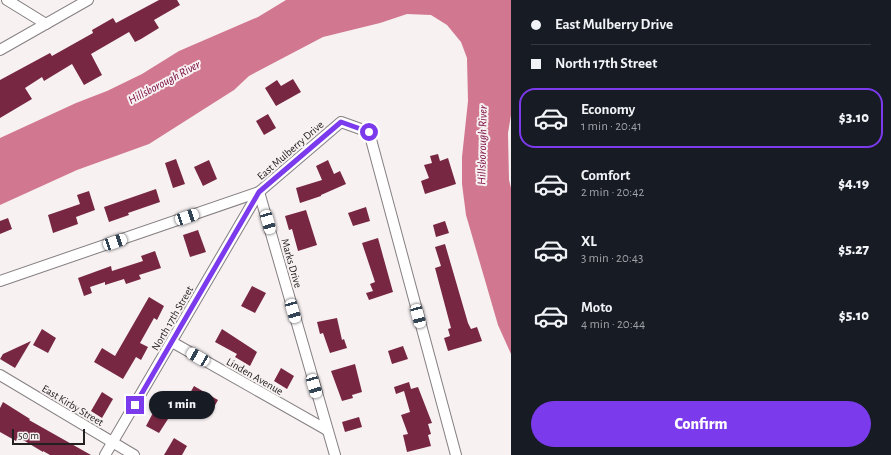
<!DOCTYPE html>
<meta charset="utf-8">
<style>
:root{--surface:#171b24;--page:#242831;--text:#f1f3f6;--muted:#9ea1a6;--line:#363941;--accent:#7c3aed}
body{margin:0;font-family:"Alegreya Sans",sans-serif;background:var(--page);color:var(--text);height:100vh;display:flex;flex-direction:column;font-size:15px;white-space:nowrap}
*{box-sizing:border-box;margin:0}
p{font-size:13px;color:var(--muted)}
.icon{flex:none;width:22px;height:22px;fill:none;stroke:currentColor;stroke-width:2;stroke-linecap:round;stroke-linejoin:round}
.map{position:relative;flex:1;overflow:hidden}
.panel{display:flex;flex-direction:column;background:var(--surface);width:380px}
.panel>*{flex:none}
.banner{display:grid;align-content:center;height:88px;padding:0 20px;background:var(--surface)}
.scale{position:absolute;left:12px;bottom:10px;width:73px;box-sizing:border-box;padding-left:4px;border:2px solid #222020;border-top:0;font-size:11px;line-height:14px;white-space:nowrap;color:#222020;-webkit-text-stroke:3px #f7f1f2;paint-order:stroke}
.end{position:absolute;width:18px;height:18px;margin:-9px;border:5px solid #7c3aed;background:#fff;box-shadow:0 0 0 2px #fff}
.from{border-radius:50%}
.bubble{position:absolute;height:28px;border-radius:14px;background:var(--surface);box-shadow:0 1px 3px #0004;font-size:13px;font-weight:800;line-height:28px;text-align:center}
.car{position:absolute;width:12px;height:24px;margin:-12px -6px;border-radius:5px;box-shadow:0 0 3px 1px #0007;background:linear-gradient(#fff 24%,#345 0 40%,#fff 0 76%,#345 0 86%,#fff 0)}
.banner b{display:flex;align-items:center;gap:14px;height:38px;font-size:15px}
.banner b+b{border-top:1px solid var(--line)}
.banner i{width:10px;height:10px;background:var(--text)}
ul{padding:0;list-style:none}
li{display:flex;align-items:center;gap:12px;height:60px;margin:0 8px 6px;padding:0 12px;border:2px solid transparent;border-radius:16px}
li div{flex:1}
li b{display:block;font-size:15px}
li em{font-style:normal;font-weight:800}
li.current{border-color:var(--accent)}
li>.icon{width:36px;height:36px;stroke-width:1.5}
.cta{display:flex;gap:8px;margin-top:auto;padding:8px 20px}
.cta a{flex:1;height:46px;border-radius:24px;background:var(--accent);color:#fff;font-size:16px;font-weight:800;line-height:46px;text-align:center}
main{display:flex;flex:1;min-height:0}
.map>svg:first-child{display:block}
.water{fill:#d17790}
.building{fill:#782743}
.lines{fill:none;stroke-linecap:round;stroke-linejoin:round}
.street-casing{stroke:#857f81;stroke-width:12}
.street{stroke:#fff;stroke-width:10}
.route{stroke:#7c3aed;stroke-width:5}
.labels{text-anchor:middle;stroke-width:4;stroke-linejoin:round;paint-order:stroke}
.street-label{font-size:11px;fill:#222020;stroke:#f7f1f2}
.water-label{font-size:12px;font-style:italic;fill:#79073b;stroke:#f7f1f2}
</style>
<main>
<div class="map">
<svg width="511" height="455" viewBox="0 0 511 455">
<rect width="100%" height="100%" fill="#f7f1f2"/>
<polygon class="water" points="286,0 511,0 511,115 508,133 509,180 511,188 511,354 498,325 466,215 462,184 462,157 468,101 467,58 461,42 447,25 431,15 407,14 380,23 323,37 249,76 234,90 149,144 77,170 0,205 0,138 76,103 107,91 142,74 179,51 258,17"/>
<g class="building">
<polygon points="159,0 177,0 180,5 154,20 159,28 141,39 135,42 129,32 91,54 102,75 84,85 72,64 44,81 42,77 25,88 32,99 0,118 0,80 50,53 52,56 93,33 92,30 113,18 116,23"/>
<polygon points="293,79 301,92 276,106 265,88 277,80 281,86"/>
<polygon points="268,114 276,128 264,135 256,121"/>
<polygon points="438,154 440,161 448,158 456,184 425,194 421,181 429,178 424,165 432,163 430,156"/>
<polygon points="176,159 185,184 173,188 165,163"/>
<polygon points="209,160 217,179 203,186 194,167"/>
<polygon points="328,160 334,174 340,171 346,184 321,195 321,196 300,203 296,188 322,180 316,166"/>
<polygon points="156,189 160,202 128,213 129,215 109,222 104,207"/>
<polygon points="89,191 95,210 76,217 78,224 53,233 48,215 80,204 77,195"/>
<polygon points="366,207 370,221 353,226 348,213"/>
<polygon points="306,210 317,245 298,251 292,229 289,230 285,216"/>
<polygon points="8,218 12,229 0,234 0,221"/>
<polygon points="445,221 449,233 436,237 433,225"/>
<polygon points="198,230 206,252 190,257 183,235"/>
<polygon points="378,238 393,292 369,300 366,293 373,291 370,284 375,282 362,243"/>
<polygon points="445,244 468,323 471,329 477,327 482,341 448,351 444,338 450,336 448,329 451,328 435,268 441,266 435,247"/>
<polygon points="155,251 161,268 139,275 141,279 126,284 124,279 105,285 105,282 90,287 92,293 84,296 78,278 111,266 112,271 143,261 141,256"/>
<polygon points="252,286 266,293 255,313 241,306"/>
<polygon points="149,297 164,306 157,320 154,318 140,343 148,347 141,360 136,357 123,379 94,362 102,348 115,356"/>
<polygon points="337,318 342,340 344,339 347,348 330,353 323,333 320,334 317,322"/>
<polygon points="42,329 56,338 48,353 33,345"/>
<polygon points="222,329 257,352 250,366 235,357 237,354 215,342"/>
<polygon points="31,341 15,368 0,359 3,354"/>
<polygon points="403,346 408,359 392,364 388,351"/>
<polygon points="355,364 362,392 352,395 353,398 342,401 331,371"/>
<polygon points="281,368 294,376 287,389 274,381"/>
<polygon points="409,382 411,389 418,387 432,423 428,424 431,434 428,435 431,446 407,452 403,435 408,434 401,415 410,412 404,391 396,394 394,387"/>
<polygon points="194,386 218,400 209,416 185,402"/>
<polygon points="102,392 113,399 102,418 91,411"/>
<polygon points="3,402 30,419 29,420 91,455 50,455 43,451 43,452 18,437 16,441 0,432 0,408"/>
<polygon points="154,411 168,419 159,433 146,426"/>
<polygon points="359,417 362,427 345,432 342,422"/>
<polygon points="174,438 187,446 182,455 164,455"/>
</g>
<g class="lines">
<g class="street-casing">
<g id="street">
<polyline points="7,0 46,24"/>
<polyline points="0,50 88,0"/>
<polyline points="259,192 335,455"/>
<polyline points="0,281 259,192 341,122 369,132 456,455"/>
<polyline points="172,342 327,430"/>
<polyline points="0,375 134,455"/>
<polyline points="105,455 259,192"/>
</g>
</g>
<use href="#street" class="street"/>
</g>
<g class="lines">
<polyline class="route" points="135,405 259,192 341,122 369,132"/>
</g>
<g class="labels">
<g class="street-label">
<text transform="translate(290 150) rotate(-41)" y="4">East Mulberry Drive</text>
<text transform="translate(292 263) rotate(74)" y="4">Marks Drive</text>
<text transform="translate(172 318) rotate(-60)" y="4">North 17th Street</text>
<text transform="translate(255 376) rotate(30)" y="4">Linden Avenue</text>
<text transform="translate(73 405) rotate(31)" y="4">East Kirby Street</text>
</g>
<g class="water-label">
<text transform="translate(164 82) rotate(-28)" y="4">Hillsborough River</text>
<text transform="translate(482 145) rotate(-89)" y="4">Hillsborough River</text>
</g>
</g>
</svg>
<div class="scale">50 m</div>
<i class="end from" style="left:369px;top:132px"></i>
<i class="end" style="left:135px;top:405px"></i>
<div class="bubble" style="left:149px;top:391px;width:66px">1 min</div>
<i class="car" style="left:187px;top:217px;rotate:71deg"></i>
<i class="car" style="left:268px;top:222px;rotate:164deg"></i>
<i class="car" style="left:115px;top:242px;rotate:71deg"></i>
<i class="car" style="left:293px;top:311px;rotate:164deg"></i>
<i class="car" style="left:418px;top:316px;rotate:165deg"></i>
<i class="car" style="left:198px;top:357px;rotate:300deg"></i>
<i class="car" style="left:314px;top:386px;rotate:164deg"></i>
</div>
<section class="panel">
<div class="banner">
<b><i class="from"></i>East Mulberry Drive</b>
<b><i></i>North 17th Street</b>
</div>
<ul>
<li class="current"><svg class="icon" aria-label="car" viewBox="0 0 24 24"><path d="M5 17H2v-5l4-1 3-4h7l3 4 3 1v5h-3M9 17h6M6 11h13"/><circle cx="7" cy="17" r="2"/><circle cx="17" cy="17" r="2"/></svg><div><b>Economy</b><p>1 min · 20:41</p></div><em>$3.10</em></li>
<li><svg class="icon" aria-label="car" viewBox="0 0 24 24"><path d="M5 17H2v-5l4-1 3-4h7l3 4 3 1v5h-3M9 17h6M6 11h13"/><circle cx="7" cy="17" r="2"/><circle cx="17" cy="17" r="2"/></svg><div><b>Comfort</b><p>2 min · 20:42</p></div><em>$4.19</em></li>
<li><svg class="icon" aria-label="car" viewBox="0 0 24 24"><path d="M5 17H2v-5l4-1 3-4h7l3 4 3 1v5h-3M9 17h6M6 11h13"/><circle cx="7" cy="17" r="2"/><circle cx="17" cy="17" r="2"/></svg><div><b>XL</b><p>3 min · 20:43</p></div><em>$5.27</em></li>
<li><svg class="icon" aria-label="car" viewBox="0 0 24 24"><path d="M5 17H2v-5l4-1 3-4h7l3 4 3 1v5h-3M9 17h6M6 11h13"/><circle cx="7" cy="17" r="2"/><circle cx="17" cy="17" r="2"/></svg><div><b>Moto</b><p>4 min · 20:44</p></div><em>$5.10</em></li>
</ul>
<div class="cta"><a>Confirm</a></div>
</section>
</main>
